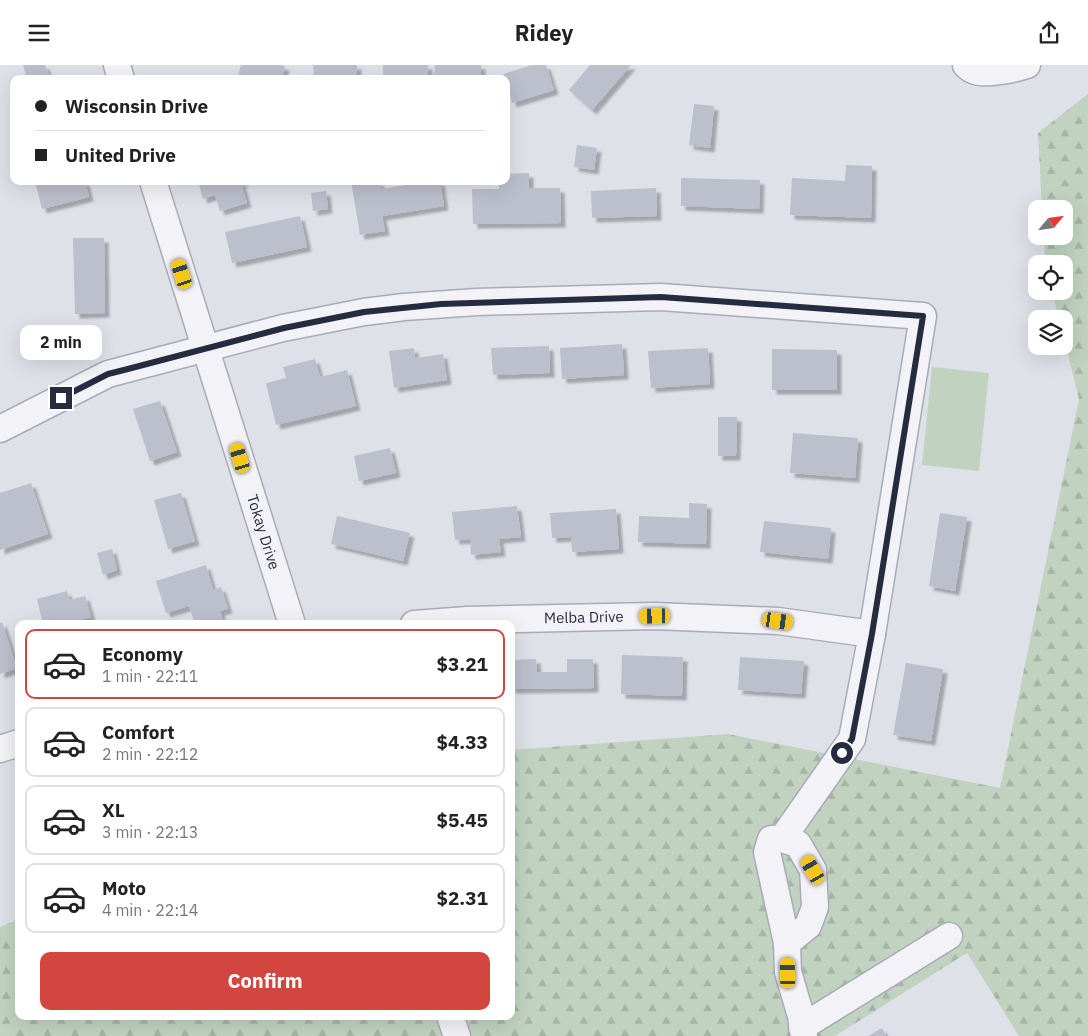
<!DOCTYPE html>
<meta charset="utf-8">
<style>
:root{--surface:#fff;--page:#f2f2f2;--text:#222;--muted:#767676;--line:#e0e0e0;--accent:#d2463f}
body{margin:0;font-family:"IBM Plex Sans",sans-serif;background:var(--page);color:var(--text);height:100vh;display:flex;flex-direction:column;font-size:19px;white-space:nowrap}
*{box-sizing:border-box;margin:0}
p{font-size:16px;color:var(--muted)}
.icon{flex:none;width:28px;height:28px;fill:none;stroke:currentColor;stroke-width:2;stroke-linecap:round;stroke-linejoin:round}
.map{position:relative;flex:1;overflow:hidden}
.details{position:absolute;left:15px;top:555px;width:500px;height:400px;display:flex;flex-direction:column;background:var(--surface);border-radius:10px;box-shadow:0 5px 20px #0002}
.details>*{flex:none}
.hud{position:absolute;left:10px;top:10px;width:500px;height:110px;border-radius:10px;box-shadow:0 5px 20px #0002;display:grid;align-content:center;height:110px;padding:0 25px;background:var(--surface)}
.needle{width:32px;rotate:61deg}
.tools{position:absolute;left:1028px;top:135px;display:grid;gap:10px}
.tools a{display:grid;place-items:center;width:45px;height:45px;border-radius:10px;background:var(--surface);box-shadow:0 5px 20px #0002;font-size:25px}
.end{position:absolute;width:22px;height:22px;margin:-11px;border:6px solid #272b40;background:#fff;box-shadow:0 0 0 2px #fff}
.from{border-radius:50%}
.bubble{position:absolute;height:35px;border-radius:10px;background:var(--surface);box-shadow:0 5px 20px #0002;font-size:16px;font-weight:700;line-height:35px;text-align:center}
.car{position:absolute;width:15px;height:30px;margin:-15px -8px;border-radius:6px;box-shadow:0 0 4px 1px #0007;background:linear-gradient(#f5c518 24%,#345 0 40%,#f5c518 0 76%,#345 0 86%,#f5c518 0)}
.hud b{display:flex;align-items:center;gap:18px;height:48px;font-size:19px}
.hud b+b{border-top:1px solid var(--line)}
.hud i{width:12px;height:12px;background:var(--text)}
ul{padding:9px 0 0;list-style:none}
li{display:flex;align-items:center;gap:15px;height:70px;margin:0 10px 8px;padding:0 15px;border:2px solid var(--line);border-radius:10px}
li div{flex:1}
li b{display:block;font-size:19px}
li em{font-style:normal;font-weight:700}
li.current{border-color:var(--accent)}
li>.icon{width:45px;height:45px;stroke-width:1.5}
.action{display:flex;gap:10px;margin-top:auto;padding:10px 25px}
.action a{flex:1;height:58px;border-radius:10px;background:var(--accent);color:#fff;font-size:20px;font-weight:700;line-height:58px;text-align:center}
header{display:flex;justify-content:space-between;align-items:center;height:65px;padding:0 25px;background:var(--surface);font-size:22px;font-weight:700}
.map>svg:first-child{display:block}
.green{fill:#c1d3c0}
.forest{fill:url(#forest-firs)}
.building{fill:#bcbfcc;filter:url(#shadow)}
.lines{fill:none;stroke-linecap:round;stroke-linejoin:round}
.minor-casing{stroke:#a8aab6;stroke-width:29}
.minor{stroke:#f2f2f7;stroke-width:26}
.route{stroke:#272b40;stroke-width:6}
.labels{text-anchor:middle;stroke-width:4;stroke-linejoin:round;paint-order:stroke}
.street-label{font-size:15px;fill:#272b40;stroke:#eef0f6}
</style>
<header><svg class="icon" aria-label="menu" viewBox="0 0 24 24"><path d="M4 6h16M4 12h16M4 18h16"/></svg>Ridey<svg class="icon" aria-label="share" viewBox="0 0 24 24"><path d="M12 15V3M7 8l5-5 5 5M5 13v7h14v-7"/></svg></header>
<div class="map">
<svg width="1088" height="971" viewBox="0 0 1088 971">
<defs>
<pattern id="forest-firs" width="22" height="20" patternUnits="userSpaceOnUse" patternTransform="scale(1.25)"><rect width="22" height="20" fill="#c1d3c0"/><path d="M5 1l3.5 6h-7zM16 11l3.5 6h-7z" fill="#a6b5a6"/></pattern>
<filter id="shadow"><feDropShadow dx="4.5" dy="4.5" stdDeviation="1" flood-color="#0004"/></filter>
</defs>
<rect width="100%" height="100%" fill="#dfe1e9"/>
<polygon class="green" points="932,302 989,308 979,406 922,400"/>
<polygon class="forest" points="1088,29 1088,971 1019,971 967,888 835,971 0,971 0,862 19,854 19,951 511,951 511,685 728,669 1000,723 1079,334 1064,273 1064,254 1059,254 1052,226 1064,226 1064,199 1045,198 1044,171 1064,171 1064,144 1042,144 1038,68"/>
<g class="building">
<polygon points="23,0 45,0 50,14 27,14"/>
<polygon points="241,0 280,0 285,1 282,14 237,14"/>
<polygon points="313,0 357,0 357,12 314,12"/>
<rect x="383" y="0" width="45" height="14"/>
<polygon points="435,0 481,0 481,14 434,14"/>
<polygon points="532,0 546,0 554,25 512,38 506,14 503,9"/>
<polygon points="590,0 631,0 592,45 569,25"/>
<polygon points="694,39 714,41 710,83 689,80"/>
<polygon points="577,80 597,83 594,105 574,102"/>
<polygon points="846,100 872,101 871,153 790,150 792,113 845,116"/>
<polygon points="529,108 529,123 560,123 561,158 473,159 472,124 499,124 499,116 506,116 506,109"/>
<polygon points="681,113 760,115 759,144 681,141"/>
<polygon points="35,116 85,116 89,132 42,144"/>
<polygon points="198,116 246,116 241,118 247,138 220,146 215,130 203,134"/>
<polygon points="351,116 379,116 381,124 429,116 440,116 444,141 382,151 385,166 360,170"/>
<polygon points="656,123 657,151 592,153 591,126"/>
<polygon points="326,126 328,144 313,146 311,128"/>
<polygon points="300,151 307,182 232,198 225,167"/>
<polygon points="73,173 104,173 105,248 75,249"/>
<polygon points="622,279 624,310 562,314 560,283"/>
<polygon points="549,281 550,308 493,310 491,283"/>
<polygon points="414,283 415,293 443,289 447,315 394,323 389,286"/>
<polygon points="708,283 710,319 651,323 648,286"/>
<polygon points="772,284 837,285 837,325 772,325"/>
<polygon points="315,294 320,312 347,305 356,341 276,360 266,318 286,313 283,302"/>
<polygon points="160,336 177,387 150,396 133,344"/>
<polygon points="718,352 737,352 736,391 718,391"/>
<polygon points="793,368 858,373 855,413 790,408"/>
<polygon points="390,383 396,408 359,416 354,391"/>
<polygon points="31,418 48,469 0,485 0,428"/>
<polygon points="181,428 195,476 168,484 154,435"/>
<polygon points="689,438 707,439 706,479 638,477 639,451 689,453"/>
<polygon points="517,441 521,472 499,474 501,487 471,490 470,474 455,475 452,447"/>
<polygon points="616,444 619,484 572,487 571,472 552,473 550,448"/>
<polygon points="940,448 967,452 955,526 929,521"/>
<polygon points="337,451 410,468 403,496 331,479"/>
<polygon points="764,456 831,463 828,494 760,487"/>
<polygon points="112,484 117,505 103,510 97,488"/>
<polygon points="206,500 213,525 221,522 228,544 220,546 224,559 195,559 189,541 166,548 156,516"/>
<polygon points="67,526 69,535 85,531 91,552 77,556 78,559 43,559 37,534"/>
<polygon points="2,557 17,603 0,609 0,558"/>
<polygon points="622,590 683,592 682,631 621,629"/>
<polygon points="740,592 804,596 801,629 738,625"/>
<polygon points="536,594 537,607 567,607 567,594 593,594 594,623 511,624 511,595"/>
<polygon points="906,598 943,604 931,676 893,670"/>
<polygon points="882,963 886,971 868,971"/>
</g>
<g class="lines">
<g class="minor-casing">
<g id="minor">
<polyline points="117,0 121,14"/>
<path d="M966,0C968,2 970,4 973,5C984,11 1015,4 1027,0"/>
<path id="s1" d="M153,116L292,559"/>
<polyline points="0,364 108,309 283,263 364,247 404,242 477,237 661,232 923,251 872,569 852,674 782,774"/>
<path id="s2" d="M414,559L467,555L655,551L778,556L872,569"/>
<polyline points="0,684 19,678"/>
<polyline points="787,878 808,861 815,842 813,805 798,779 782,774 771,774 767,787 787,878 788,907 801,951 804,971"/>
<polyline points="450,951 457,971"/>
<polyline points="802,962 949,871"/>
</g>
</g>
<use href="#minor" class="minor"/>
</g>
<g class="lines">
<polyline class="route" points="61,333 108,309 124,305 284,263 364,247 441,239 661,232 923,251 872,569 852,674 842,688"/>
</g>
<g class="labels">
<g class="street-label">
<text dy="5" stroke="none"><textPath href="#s1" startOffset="368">Tokay Drive</textPath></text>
<text dy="5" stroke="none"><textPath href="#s2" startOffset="170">Melba Drive</textPath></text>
</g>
</g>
</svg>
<div class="tools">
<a><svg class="needle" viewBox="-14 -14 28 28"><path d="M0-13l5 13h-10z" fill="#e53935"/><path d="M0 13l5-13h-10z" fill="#767676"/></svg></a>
<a><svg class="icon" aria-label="locate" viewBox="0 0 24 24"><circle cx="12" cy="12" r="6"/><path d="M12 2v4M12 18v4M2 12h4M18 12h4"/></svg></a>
<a><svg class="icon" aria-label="layers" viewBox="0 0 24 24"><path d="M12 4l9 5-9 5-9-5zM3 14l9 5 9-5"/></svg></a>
</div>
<i class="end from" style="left:842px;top:688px"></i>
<i class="end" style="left:61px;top:333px"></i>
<div class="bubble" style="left:20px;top:260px;width:82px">2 min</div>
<i class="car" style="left:182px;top:209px;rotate:342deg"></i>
<i class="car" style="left:240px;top:393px;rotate:343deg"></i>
<i class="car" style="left:655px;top:551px;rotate:269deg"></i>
<i class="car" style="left:778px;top:556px;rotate:98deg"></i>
<i class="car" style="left:813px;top:805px;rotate:330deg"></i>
<i class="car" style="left:788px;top:908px;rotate:359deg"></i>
<div class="hud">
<b><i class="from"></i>Wisconsin Drive</b>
<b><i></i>United Drive</b>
</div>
<section class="details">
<ul>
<li class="current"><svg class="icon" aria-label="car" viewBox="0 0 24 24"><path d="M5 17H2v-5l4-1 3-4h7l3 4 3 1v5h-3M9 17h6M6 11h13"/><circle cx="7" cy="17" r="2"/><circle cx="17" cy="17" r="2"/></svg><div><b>Economy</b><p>1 min · 22:11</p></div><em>$3.21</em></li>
<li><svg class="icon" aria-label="car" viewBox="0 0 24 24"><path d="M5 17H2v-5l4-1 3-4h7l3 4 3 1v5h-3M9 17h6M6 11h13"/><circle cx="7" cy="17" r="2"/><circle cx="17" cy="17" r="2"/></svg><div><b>Comfort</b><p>2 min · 22:12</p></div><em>$4.33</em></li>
<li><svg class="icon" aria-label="car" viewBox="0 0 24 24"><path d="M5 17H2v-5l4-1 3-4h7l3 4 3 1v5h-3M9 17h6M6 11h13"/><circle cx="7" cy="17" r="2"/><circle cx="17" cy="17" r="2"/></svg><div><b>XL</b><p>3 min · 22:13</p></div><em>$5.45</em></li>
<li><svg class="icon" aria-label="car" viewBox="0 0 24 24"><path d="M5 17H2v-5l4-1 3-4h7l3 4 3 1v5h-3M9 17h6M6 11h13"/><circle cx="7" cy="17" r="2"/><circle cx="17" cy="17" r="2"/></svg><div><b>Moto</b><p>4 min · 22:14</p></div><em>$2.31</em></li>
</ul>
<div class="action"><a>Confirm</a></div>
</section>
</div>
